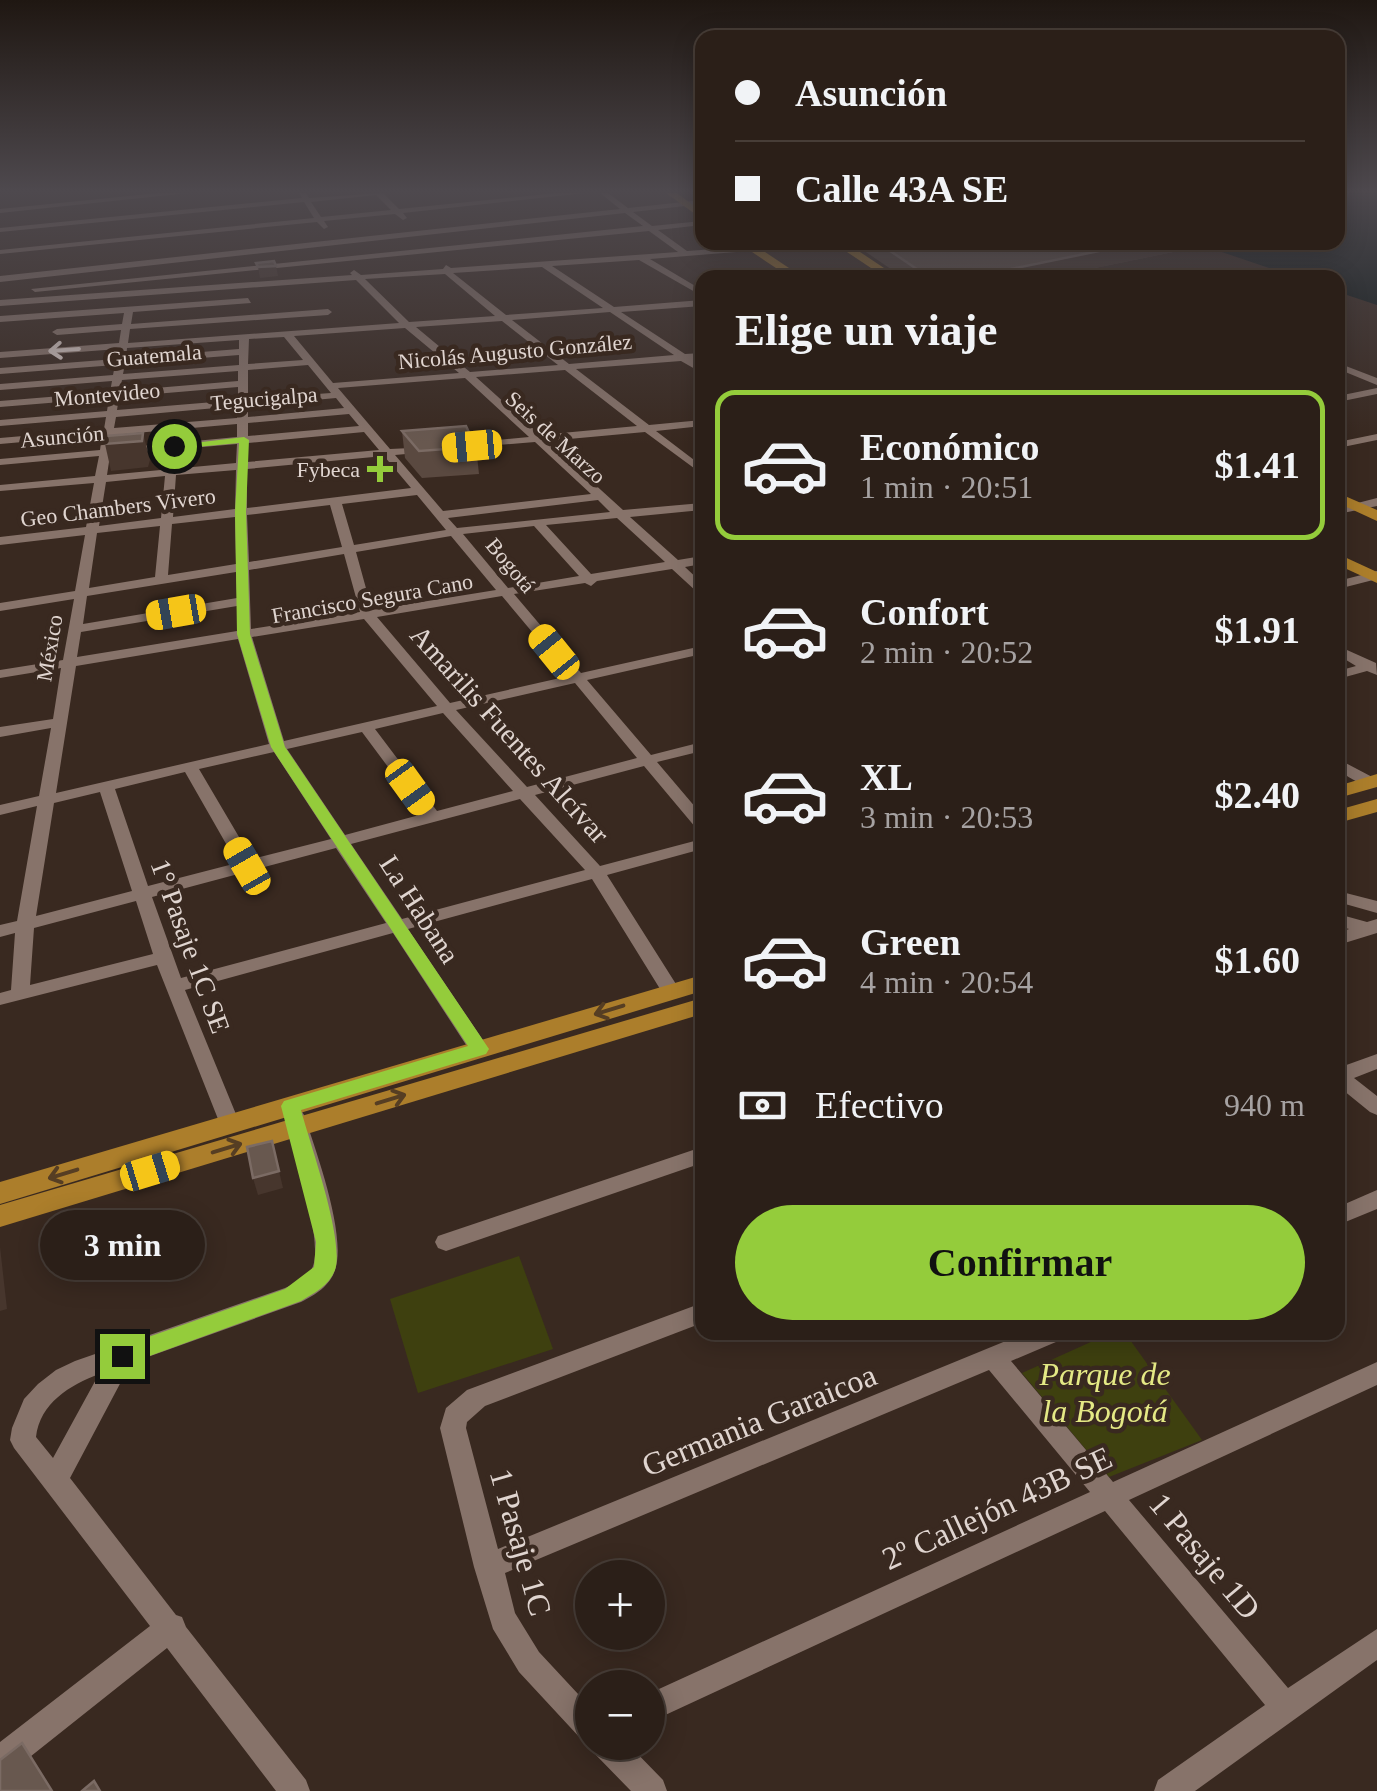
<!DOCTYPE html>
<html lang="es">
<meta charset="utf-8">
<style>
:root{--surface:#2b1f18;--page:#332721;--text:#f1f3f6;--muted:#a6a2a2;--line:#473d37;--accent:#94cc3b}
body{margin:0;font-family:Georgia,serif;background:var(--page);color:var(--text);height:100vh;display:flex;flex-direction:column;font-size:38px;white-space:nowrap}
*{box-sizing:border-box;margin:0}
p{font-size:32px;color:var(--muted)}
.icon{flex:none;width:55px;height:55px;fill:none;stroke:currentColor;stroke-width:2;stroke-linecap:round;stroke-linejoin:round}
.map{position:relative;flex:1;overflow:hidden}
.details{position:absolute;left:695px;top:270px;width:650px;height:1070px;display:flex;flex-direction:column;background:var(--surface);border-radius:20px;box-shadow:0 5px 25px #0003,0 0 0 2px var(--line)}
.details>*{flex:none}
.top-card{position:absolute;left:695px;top:30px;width:650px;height:220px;border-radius:20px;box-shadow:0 5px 25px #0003,0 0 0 2px var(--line);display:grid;align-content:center;height:220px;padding:0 40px;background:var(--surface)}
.buttons{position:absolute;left:575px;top:1560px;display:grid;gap:20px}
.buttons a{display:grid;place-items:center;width:90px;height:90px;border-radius:50%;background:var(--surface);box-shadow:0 5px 25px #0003,0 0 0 2px var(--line);font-size:50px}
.end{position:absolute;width:45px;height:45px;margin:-22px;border:12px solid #94cc3b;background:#111;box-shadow:0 0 0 5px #111}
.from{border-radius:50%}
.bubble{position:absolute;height:70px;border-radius:35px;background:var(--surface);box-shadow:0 5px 25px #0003,0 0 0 2px var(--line);font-size:32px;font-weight:800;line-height:70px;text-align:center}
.car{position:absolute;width:30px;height:60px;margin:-30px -15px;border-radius:12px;box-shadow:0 0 8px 2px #0007;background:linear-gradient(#f5c518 24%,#345 0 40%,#f5c518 0 76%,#345 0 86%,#f5c518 0)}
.top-card b{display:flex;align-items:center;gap:35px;height:95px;font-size:38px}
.top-card b+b{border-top:2px solid var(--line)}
.top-card i{width:25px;height:25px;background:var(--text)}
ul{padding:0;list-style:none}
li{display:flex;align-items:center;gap:30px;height:150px;margin:0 20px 15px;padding:0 20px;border:5px solid transparent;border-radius:20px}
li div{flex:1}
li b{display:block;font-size:38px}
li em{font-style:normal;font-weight:800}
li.selected{border-color:var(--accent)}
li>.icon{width:90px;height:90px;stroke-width:1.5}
h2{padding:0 40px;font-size:45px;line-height:120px}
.pay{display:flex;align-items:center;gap:25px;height:110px;padding:0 40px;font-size:38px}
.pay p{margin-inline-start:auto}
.button{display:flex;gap:20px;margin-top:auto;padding:20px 40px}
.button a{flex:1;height:115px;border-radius:60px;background:var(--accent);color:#111;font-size:40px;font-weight:800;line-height:115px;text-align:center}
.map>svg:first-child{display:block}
.green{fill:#3e400f}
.water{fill:#081516}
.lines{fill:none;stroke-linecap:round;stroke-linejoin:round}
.minor{fill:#87736a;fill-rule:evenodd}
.major{fill:#ac7e2b;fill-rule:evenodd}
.wall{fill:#5a4940}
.shaded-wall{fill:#47362d}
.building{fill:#68584f;stroke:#7b6b64;stroke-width:2.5}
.oneway{stroke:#d3c6c1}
.oneway2{stroke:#563e23}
.route{fill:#94cc3b}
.poi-dot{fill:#94cc3b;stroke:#392920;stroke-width:4}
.labels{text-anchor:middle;stroke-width:9;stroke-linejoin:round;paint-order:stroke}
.far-street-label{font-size:22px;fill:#e0d5d0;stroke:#392920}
.far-poi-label{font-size:22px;fill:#e0d5d0;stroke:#392920;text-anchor:end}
.street-label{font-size:28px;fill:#e0d5d0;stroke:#392920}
.near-park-label{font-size:32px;font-style:italic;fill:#e4e985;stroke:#392920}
.near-street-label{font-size:32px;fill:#e0d5d0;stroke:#392920}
</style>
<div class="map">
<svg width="1377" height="1791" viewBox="0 0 1377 1791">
<rect width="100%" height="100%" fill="#392920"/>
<g class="green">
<polygon points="519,1256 553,1349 418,1393 390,1299"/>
<polygon points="1113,1332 1125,1333 1202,1440 1109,1477 1022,1373"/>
</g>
<polygon class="water" points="1338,193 1377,193 1377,305 1338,292 1338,278 1296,277 1195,243 1338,242"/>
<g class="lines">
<g class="minor">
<polygon points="158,193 188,193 0,213 0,209"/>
<path d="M299,193H306L309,198L383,193L399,209L556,193H585L403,213L407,218L403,220L395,214L324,221L328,227L324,229L317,222L0,254V250L314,218L304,202L0,232V228L302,198ZM376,195L391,210L321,217L311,202Z"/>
<path d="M600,193H608L628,208L702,200V204L633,212L652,226L702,221V225L658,230L687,251L813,242H858L650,259L702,290V296L639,260L552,266L614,307L702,300V306L621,312L685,354L702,353V359L693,360L702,366V373L681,361L576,369L649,425L702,420V426L656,431L702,466V474L645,432L547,441L623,510L702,503V510L630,517L678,560L702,556V564L685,567L702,583V593L697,592L672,569L597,581L591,586L585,583L514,594L581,673L702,646V654L587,680L651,755L702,742V751L657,762L702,815V830L696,828L644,766L535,795L600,866L702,839V849L607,875L681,992L679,997H665L592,879L408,929L489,1049L486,1054H472L393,933L185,990L240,1124L237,1130L230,1132L223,1130L220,1124L157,965L0,1005V993L11,990L15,933L0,937V925L17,921L37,806L0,815V805L39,796L51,728L0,737V727L53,719L61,668L0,678V670L63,660L74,599L0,611V603L75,591L85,535L0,545V537L86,527L94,483L0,491V485L95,476L99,456L0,465V459L100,450L102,435L0,444V438L104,429L106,417L0,426V420L107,411L109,398L0,407V401L110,392L112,381L0,390V384L113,375L115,365L0,374V368L116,359L118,349L0,358V352L119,343L121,330L57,335L52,332L57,329L122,324L124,313L0,322V316L248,298L251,303L133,312L131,324L328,309L332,312L328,315L130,329L128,343L399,323L356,280L0,306V300L352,275L350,273L354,270L361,275L443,269L446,265L451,268L678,252L649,231L35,292L31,289L643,226L625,213L0,282V276L620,209ZM542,267L603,308L506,315L453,273ZM445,274L495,316L409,322L365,279ZM610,312L674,355L569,364L512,320ZM502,321L558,365L470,372L416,327ZM405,328L459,373L333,383L294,336ZM284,337L303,360L248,364L249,339ZM239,340V349L126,358L127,348ZM239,355V365L123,374L125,364ZM308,365L331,393L248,399V370ZM565,370L637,426L540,435L476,377ZM238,371V381L120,391L122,380ZM465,378L529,437L454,444L449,447L450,449L535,442L591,494L443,511L395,455L428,452L433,449L432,447L390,449L338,388ZM238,387V400L117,410L119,397ZM336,398L344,408L248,417V406ZM238,406L237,418L114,428L116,417ZM349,414L359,426L248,436V423ZM237,424V437L111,449L113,435ZM364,432L379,450L247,462L248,443ZM237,444L236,463L107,475L110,455ZM384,456L411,488L247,508V469ZM236,470L235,509L173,517L176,475ZM165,476L161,518L99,526L106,482ZM417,495L446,530L354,545L342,504ZM598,500L610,512L457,528L448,518ZM330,505L342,547L249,562L247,515ZM235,517L236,564L168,575L172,524ZM617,518L665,562L591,574L546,525ZM160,526L155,577L89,588L97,533ZM534,526L579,576L508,588L463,534ZM451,536L496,590L372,610L356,552ZM344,554L360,612L251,629L249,570ZM236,572L237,598L83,624L87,596ZM502,596L569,676L450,703L377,617ZM237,606V631L77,657L81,632ZM364,619L437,706L284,741L252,637ZM238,639L269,744L56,793L76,666ZM575,683L637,758L527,787L456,710ZM443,713L513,791L437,811L375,729ZM362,732L423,814L345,835L287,749ZM274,752L331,839L252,859L199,769ZM185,772L237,863L148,886L115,789ZM100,792L132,891L36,916L54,803ZM520,799L585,870L402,919L351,844ZM336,848L386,923L181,978L152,897ZM136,901L153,954L30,985L34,928Z"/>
<polygon points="1338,363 1377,378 1377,385 1338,369"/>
<polygon points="1377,388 1377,394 1338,402 1338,396"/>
<polygon points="1377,434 1377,440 1338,448 1338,442"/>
<polygon points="1377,498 1377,506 1338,514 1338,508"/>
<polygon points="1377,571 1377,579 1338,589 1338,581"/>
<polygon points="1338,646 1376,663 1377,675 1367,671 1338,679 1338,671 1356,666 1338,655"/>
<path d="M1338,759L1376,779L1377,783C1365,790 1349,777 1338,770Z"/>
<polygon points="1338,891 1377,901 1377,913 1338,902"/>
<polygon points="1338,914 1367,922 1377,919 1377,933 1338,945 1338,933 1349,929 1338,926"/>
<polygon points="1377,1054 1377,1069 1354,1078 1377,1096 1377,1115 1370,1112 1338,1086 1338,1068"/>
<path d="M294,1107L301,1110L304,1115C316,1151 347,1236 335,1270C330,1286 315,1295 301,1302L131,1363L70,1478L176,1615L182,1617L186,1627L306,1780L310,1791H276L167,1648L11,1772L0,1776V1742L150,1626L14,1448L10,1440L12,1428L24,1399L38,1384L56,1370L75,1361L285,1288C294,1284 305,1279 311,1270C327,1247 292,1144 284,1115L287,1110ZM99,1374L53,1458L36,1437C40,1403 70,1385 99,1374Z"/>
<polygon points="702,1147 702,1163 446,1251 438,1248 435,1242 438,1236"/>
<polygon points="1377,1190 1377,1209 1338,1225 1338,1207"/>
<polygon points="702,1303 702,1323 485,1406 467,1422 466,1428 498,1549 1028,1332 1067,1332 1063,1339 1011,1361 1113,1482 1377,1362 1377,1385 1129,1500 1288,1688 1377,1629 1377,1660 1195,1791 1154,1791 1158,1780 1265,1705 1105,1511 648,1723 648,1694 1090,1492 989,1370 505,1573 515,1613 539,1652 592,1709 592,1742 626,1742 663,1780 667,1791 631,1791 594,1753 591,1744 582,1740 519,1672 493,1629 474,1567 440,1428 446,1408 467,1390"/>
</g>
<g class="major">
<polygon points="666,193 677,193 702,212 702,219"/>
<polygon points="737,242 750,242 804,278 791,278"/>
<polygon points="832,242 845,242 899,278 886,278"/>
<polygon points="1338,493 1377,510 1377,521 1338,503"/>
<polygon points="1338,554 1377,572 1377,583 1338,565"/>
<polygon points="1377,774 1377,787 1338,798 1338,786"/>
<polygon points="1377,799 1377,812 1338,823 1338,810"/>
<polygon points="702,975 702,991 0,1204 0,1182"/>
<polygon points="702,998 702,1014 0,1227 0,1205"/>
</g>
</g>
<g class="wall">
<polygon points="858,242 1180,242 1178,251 1046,278 904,278 857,246"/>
<polygon points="402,431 476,447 479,474 422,478 405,458"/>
</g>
<g class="shaded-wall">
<polygon points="1143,242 1180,242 1178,251 1046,278 967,278"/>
<polygon points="276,266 278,276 260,278 258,267"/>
<polygon points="143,433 150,460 148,467 111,471 105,444"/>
<polygon points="272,1141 283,1188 258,1195 253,1178"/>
<polygon points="0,1247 7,1309 0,1311"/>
</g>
<g class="building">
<polygon points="877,242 1143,242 967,278 930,278"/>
<polygon points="274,261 276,266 258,267 256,263"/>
<polygon points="466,426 476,447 419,451 402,431"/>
<polygon points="143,433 142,441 105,444 106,436"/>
<polygon points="272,1141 279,1171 253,1178 247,1147"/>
<polygon points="22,1743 52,1791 0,1791 0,1760"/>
<polygon points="94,1781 100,1791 82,1791"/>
</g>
<defs><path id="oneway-shaft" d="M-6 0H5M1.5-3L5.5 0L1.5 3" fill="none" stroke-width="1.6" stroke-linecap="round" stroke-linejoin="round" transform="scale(2.5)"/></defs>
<use class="oneway" href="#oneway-shaft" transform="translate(64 350) rotate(176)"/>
<g class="oneway2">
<use href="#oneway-shaft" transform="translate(609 1010) rotate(163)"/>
<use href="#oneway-shaft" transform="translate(391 1099) rotate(-17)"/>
<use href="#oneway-shaft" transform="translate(227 1148) rotate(-17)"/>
<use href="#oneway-shaft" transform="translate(63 1174) rotate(163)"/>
</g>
<linearGradient id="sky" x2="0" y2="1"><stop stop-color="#1f1712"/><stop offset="0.43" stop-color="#4e494e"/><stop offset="1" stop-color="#4e494e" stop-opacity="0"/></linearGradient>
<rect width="1377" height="444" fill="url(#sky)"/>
<path class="route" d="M244,437L249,440L246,512L250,634L285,747L489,1049L486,1054L301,1110C310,1144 345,1241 335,1270C329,1286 314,1293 301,1301L122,1366L114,1363L111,1356L114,1349L285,1289L314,1267L316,1242L281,1106L284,1101L468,1046L271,747L237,634L235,512L239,443L174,449L169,446Z"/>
<path class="poi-dot" d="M375 454h10v10h10v10h-10v10h-10v-10h-10v-10h10z"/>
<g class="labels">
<g class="far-street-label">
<text transform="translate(515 351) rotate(-5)" y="8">Nicolás Augusto González</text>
<text transform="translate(154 355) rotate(-5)" y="8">Guatemala</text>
<text transform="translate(107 394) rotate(-5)" y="8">Montevideo</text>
<text transform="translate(264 398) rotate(-5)" y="8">Tegucigalpa</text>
<text transform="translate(62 436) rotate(-5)" y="8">Asunción</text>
<text transform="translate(556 437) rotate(42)" y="8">Seis de Marzo</text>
<text transform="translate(118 507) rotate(-7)" y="8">Geo Chambers Vivero</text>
<text transform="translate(511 565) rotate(50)" y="8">Bogotá</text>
<text transform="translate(372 598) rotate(-10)" y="8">Francisco Segura Cano</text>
<text transform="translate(49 648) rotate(-80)" y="8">México</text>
</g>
<g class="far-poi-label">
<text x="360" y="477">Fybeca</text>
</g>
<g class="street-label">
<text transform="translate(510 734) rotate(48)" y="10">Amarilis Fuentes Alcívar</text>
<text transform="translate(420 909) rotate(57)" y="10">La Habana</text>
<text transform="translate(191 946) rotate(70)" y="10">1° Pasaje 1C SE</text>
</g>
<g class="near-park-label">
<text x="1105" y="1385">Parque de<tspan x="1105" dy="37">la Bogotá</tspan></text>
</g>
<g class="near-street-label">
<text transform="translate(759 1420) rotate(-22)" y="11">Germania Garaicoa</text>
<text transform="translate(997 1508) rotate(-25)" y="11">2º Callejón 43B SE</text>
<text transform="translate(521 1542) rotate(74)" y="11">1 Pasaje 1C</text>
<text transform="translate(1205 1556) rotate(50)" y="11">1 Pasaje 1D</text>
</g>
</g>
</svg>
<div class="buttons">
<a>+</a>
<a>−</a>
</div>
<i class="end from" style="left:174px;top:446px"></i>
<i class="end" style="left:122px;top:1356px"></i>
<div class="bubble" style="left:40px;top:1210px;width:165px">3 min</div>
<i class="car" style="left:472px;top:446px;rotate:265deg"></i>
<i class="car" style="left:176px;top:612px;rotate:260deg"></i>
<i class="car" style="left:554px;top:652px;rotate:321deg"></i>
<i class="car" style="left:410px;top:787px;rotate:144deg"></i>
<i class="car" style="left:247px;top:866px;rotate:330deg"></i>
<i class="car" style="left:150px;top:1171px;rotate:73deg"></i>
<div class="top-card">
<b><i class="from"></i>Asunción</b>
<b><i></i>Calle 43A SE</b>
</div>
<section class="details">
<h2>Elige un viaje</h2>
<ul>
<li class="selected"><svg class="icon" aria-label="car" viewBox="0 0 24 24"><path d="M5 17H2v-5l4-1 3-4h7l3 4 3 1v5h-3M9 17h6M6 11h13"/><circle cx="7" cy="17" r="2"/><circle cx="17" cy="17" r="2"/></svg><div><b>Económico</b><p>1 min · 20:51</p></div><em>$1.41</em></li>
<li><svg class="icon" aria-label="car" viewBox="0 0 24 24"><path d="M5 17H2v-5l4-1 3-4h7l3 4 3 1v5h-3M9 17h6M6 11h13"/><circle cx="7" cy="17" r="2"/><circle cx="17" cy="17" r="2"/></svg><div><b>Confort</b><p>2 min · 20:52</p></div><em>$1.91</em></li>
<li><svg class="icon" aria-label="car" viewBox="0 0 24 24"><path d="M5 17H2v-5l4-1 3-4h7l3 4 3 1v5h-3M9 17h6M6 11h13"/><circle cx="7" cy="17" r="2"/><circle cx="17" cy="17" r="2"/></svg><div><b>XL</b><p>3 min · 20:53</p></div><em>$2.40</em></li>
<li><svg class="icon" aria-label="car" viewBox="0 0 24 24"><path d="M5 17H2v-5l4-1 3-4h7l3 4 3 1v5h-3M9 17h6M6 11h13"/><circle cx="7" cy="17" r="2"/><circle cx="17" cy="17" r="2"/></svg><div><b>Green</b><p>4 min · 20:54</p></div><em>$1.60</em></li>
</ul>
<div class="pay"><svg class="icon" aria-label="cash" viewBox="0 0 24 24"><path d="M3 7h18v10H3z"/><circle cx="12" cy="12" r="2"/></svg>Efectivo<p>940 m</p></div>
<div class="button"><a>Confirmar</a></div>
</section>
</div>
